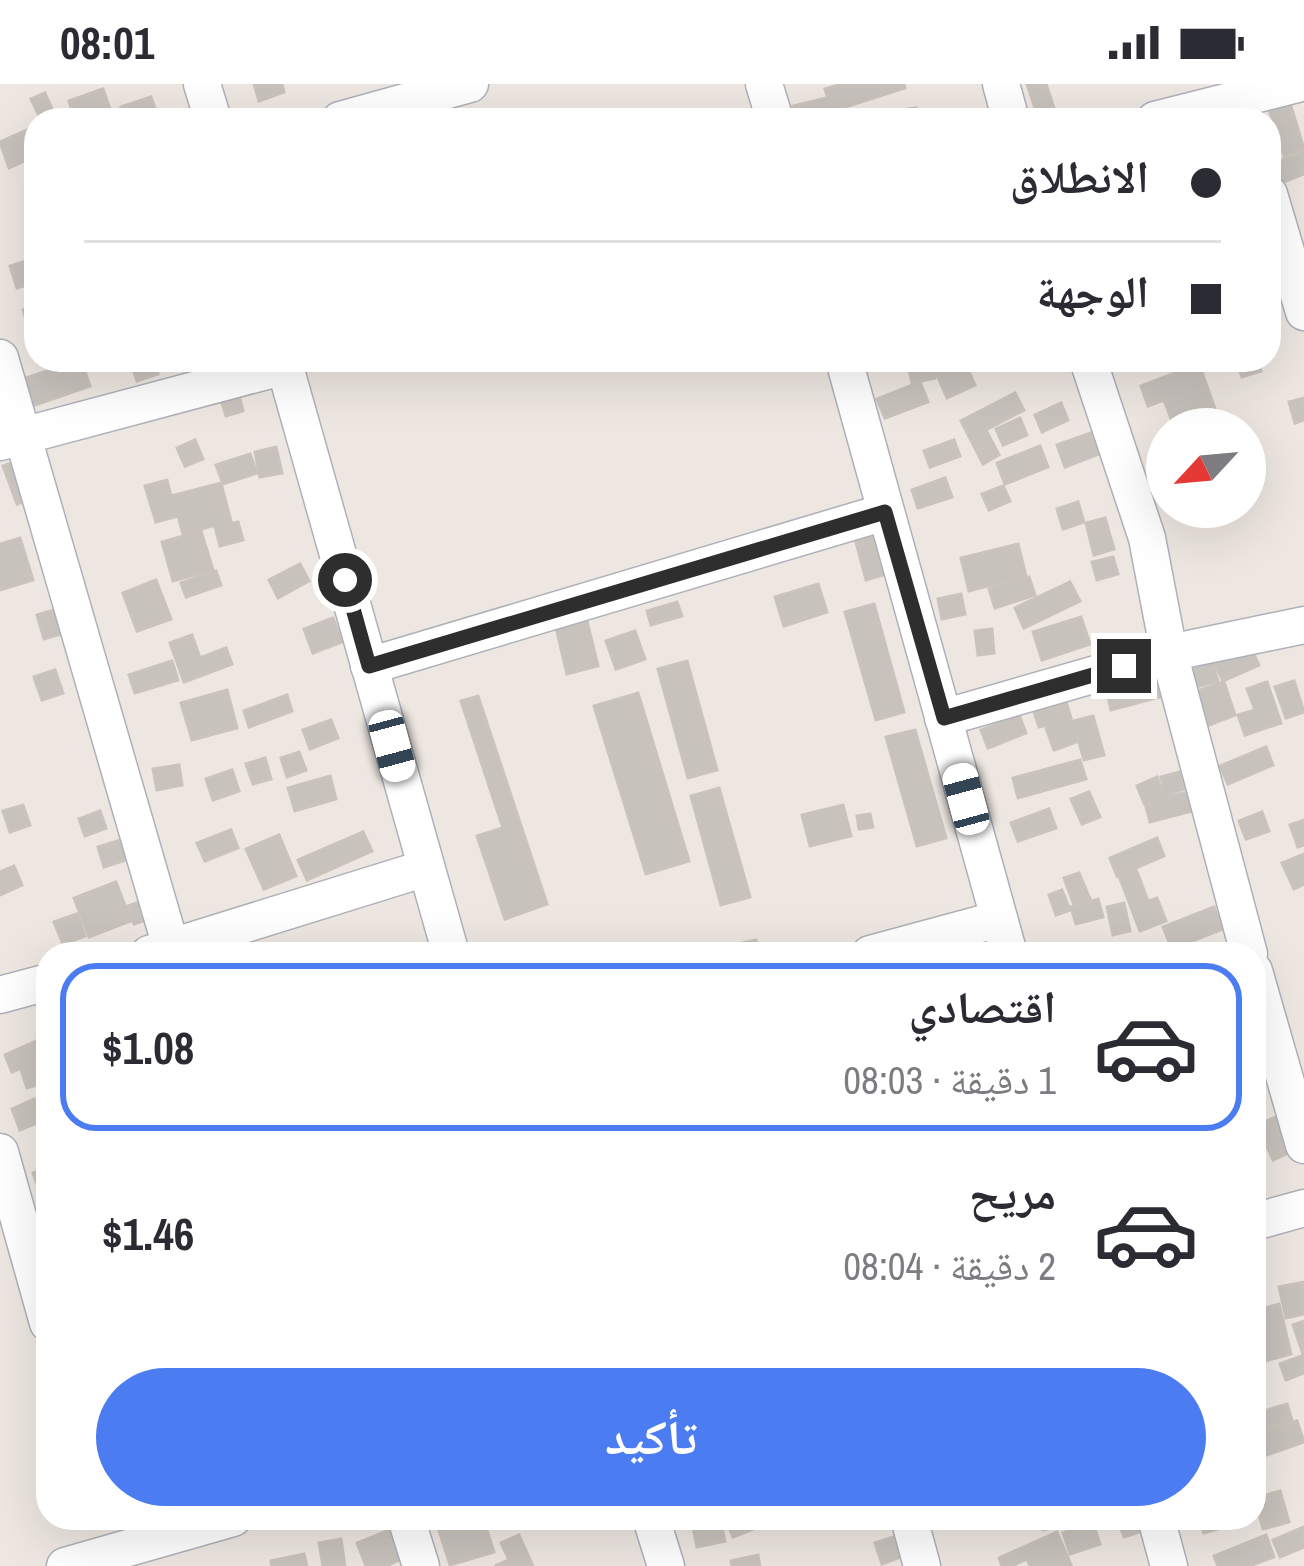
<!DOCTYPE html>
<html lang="ar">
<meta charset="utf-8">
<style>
:root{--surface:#fff;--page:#f7f7f7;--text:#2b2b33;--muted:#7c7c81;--line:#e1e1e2;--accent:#4c7cf1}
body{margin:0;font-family:"Archivo Narrow","Noto Naskh Arabic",sans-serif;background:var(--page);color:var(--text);direction:rtl;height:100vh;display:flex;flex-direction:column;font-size:45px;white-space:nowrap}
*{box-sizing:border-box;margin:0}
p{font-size:39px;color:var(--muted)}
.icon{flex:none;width:66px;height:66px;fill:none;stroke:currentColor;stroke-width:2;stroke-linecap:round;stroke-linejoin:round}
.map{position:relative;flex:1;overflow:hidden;direction:ltr}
.sheet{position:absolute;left:36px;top:858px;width:1230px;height:588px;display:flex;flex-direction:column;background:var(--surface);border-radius:36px;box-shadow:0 12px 48px #0002;direction:rtl}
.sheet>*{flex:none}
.banner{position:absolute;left:24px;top:24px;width:1257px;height:264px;border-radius:36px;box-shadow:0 12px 48px #0002;direction:rtl;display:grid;align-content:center;height:264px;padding:0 60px;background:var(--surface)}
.needle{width:78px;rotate:244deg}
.fabs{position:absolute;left:1146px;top:324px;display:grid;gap:24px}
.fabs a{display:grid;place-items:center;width:120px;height:120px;border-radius:50%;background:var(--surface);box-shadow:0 12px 48px #0002;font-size:60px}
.end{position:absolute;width:54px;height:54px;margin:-27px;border:15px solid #2e2e2e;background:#fff;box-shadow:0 0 0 6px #fff}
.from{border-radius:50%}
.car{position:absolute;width:36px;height:72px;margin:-36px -18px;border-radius:15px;box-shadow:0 0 9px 3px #0007;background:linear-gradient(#fff 24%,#345 0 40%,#fff 0 76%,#345 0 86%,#fff 0)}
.banner b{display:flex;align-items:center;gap:42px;height:114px;font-size:45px}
.banner b+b{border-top:3px solid var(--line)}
.banner i{width:30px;height:30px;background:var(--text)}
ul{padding:21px 0 0;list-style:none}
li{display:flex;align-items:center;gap:36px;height:168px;margin:0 24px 18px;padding:0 36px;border:6px solid transparent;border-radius:36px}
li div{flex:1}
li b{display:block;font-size:45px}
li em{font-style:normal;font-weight:800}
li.current{border-color:var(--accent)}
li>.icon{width:108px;height:108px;stroke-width:1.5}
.cta{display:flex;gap:24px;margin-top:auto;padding:24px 60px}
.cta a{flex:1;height:138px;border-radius:72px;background:var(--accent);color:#fff;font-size:48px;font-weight:800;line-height:138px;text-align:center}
.status{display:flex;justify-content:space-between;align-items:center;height:84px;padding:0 60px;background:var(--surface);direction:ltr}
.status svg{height:33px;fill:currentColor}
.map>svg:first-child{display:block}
.building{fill:#c7c2bc;stroke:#cac3bb;stroke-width:3}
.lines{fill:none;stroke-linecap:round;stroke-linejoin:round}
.minor-casing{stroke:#aeb1b9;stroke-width:39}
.minor{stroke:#fff;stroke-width:36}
.route{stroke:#2e2e2e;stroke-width:15}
</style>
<div class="status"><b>08:01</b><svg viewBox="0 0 49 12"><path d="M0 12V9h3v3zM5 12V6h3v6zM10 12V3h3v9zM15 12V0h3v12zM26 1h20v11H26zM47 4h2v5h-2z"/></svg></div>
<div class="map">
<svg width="1304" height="1482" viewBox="0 0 1304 1482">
<rect width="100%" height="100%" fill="#eee7e1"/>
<g class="building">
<polygon points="254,0 282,0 284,8 259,17"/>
<polygon points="842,0 904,0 905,4 832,27 825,5"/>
<polygon points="1027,0 1046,0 1054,24 1037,30"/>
<polygon points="103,5 114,36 75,36 69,17"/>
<polygon points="45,9 57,36 41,36 31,15"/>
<polygon points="1287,9 1304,65 1284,72 1266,16"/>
<polygon points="151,13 159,36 125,36 121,23"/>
<polygon points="826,14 830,28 797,36 793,22"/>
<polygon points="916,24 918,36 895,36 893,27"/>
<polygon points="36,42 36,72 9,84 0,58"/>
<polygon points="1304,68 1304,90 1281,99 1274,79"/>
<polygon points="33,175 36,198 17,204 10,182"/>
<polygon points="36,221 36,260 34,260 23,226"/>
<polygon points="81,276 90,302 32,322 23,295"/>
<polygon points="130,276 154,276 158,290 137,297"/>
<polygon points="931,276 935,294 912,299 908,282"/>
<polygon points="950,276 964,276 975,301 947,314 934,284"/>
<polygon points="1236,276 1257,276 1261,287 1242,293"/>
<polygon points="1199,280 1219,336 1196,345 1175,345 1164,316 1148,322 1141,302"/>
<polygon points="920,298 928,318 885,334 877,315"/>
<polygon points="238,307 243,327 226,332 220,312"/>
<polygon points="1015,309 1024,326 986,346 999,371 983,380 961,337"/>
<polygon points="1304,314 1304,336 1295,339 1289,318"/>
<polygon points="1061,319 1068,336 1042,348 1035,331"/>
<polygon points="1020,334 1027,351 1003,361 996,345"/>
<polygon points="1091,349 1099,370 1065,383 1057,361"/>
<polygon points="195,356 203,375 185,382 177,364"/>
<polygon points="954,356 960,372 930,383 924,367"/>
<polygon points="1040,362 1048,383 1005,400 997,379"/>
<polygon points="276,363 282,389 260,393 255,368"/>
<polygon points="250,370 257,389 223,400 216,381"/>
<polygon points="27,373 42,411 17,420 3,382"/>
<polygon points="945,394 952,413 918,424 912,406"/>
<polygon points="167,396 171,412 221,399 231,437 183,450 178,432 156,438 145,402"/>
<polygon points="1003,402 1010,417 989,426 982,410"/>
<polygon points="1078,418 1084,438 1063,445 1057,425"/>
<polygon points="1105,434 1114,465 1094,471 1086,439"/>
<polygon points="238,438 243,456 220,462 215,443"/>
<polygon points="201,447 213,486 173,497 162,458"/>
<polygon points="873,453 883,491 866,496 856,458"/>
<polygon points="20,454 33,496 0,506 0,460"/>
<polygon points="1018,460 1026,492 969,507 961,474"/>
<polygon points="1113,473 1118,490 1097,496 1092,478"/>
<polygon points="300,480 309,497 278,514 269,496"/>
<polygon points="216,487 221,501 186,513 181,499"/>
<polygon points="1029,493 1035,511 995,524 989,505"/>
<polygon points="156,496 171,535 137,547 123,509"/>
<polygon points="1070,498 1080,517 1024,544 1015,524"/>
<polygon points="818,500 827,528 784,542 775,513"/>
<polygon points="961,510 965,530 942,535 938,515"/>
<polygon points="677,518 682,532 651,541 647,527"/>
<polygon points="874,520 904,628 876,636 845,528"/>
<polygon points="60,524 68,548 44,555 37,531"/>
<polygon points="1081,533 1090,560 1042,576 1033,548"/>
<polygon points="333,534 342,558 313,569 304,545"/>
<polygon points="587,537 598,582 567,590 556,544"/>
<polygon points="992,545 994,569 978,571 975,547"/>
<polygon points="635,547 645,575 616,585 606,557"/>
<polygon points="192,551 200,574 226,564 232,580 184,598 170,559"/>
<polygon points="1246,554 1259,581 1223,597 1210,570"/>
<polygon points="1211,575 1218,597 1196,603 1189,582"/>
<polygon points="172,577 178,596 135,609 129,591"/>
<polygon points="687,577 717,686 688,694 658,585"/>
<polygon points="55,586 63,609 42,616 34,593"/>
<polygon points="1155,593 1160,613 1111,626 1106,605"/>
<polygon points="1294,597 1304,628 1286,634 1275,603"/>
<polygon points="1224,598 1235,631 1209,641 1197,607"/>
<polygon points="1267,598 1281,639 1245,651 1238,631 1255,626 1247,605"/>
<polygon points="227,606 237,644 192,656 181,619"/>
<polygon points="638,609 689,777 646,790 594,622"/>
<polygon points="287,611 292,627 249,643 244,627"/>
<polygon points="478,612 547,820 505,835 477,752 503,744 461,617"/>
<polygon points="1066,618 1071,634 1039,643 1034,628"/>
<polygon points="1019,631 1026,649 988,664 981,646"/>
<polygon points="1093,632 1104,671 1084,676 1073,637"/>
<polygon points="331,636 338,654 310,665 303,646"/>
<polygon points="1071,636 1079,657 1054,666 1046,644"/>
<polygon points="915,646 946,754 917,762 886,653"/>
<polygon points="1266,663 1273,681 1228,700 1220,682"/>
<polygon points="299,668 306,686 287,693 281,674"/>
<polygon points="265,674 271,695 253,700 246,680"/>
<polygon points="1080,676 1086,695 1018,714 1013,694"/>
<polygon points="179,681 182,701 157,706 153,685"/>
<polygon points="232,686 239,707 213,716 206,695"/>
<polygon points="1179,688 1184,705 1166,711 1161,693"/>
<polygon points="330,692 336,715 295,727 288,704"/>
<polygon points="1157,693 1164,711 1144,719 1137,702"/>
<polygon points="719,704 750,813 721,821 691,712"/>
<polygon points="1191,707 1196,726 1150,738 1145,719"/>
<polygon points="1089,708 1100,733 1082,740 1071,715"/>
<polygon points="23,721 30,741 10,748 3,727"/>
<polygon points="843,721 851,752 810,762 802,731"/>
<polygon points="1049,725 1056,744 1018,757 1011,739"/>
<polygon points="100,727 106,744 85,752 79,735"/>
<polygon points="1262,728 1269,747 1246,755 1239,737"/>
<polygon points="870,730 873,743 859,745 857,732"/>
<polygon points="1304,736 1304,761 1298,763 1290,741"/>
<polygon points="231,746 238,764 205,777 197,759"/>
<polygon points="363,748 372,767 307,796 298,776"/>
<polygon points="279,751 296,792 264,805 246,765"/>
<polygon points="130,753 135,773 104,783 98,763"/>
<polygon points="1157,754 1164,772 1117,792 1110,774"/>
<polygon points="1304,770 1304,800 1294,805 1282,779"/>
<polygon points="14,782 22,801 0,811 0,788"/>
<polygon points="1136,785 1148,817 1157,814 1166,837 1140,847 1119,792"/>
<polygon points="1079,789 1090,815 1074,821 1064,794"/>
<polygon points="116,798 131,837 89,853 74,814"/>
<polygon points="1062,806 1070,826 1056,831 1049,811"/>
<polygon points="148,815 154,833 134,840 128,822"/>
<polygon points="1098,815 1103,833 1076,840 1071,823"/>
<polygon points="1124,819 1130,847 1113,851 1107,823"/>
<polygon points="1214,823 1223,845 1172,865 1163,843"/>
<polygon points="77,830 85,852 63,860 54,838"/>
<polygon points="756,856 759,870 725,870 723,863"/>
<polygon points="36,957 44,975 12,988 5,971"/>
<polygon points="41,979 47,998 27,1004 21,986"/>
<polygon points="34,1015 42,1037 20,1046 12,1025"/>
<polygon points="1276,1033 1291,1068 1273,1076 1264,1056 1254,1061 1254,1042"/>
<polygon points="48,1084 48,1118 44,1120 33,1089"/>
<polygon points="1304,1198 1304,1230 1286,1234 1279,1203"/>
<polygon points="1279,1220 1291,1270 1254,1280 1254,1227"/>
<polygon points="1304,1237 1304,1270 1303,1270 1293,1241"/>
<polygon points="1304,1271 1304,1289 1286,1296 1280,1280"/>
<polygon points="1287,1320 1292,1336 1257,1347 1254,1330"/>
<polygon points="1297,1337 1304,1358 1264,1372 1257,1350"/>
<polygon points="1280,1407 1289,1438 1263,1445 1255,1414"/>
<polygon points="435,1434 483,1434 494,1468 450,1481"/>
<polygon points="691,1434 720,1434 725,1457 697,1463"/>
<polygon points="725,1434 770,1434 771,1438 733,1453"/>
<polygon points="1040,1434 1080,1434 1080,1436 1043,1446"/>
<polygon points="1129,1434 1142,1434 1146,1446 1124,1453 1118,1437"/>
<polygon points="1199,1434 1249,1434 1249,1436 1204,1449"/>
<polygon points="1093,1439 1100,1460 1070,1470 1063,1449"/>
<polygon points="1304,1443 1304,1463 1280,1473 1273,1456"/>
<polygon points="392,1445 404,1474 386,1482 366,1482 357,1459"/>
<polygon points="1057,1448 1071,1481 1030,1482 1027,1475 1012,1482 1002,1482 999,1474"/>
<polygon points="519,1451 533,1482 495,1482 509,1476 501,1459"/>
<polygon points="1266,1451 1274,1473 1249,1482 1218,1482 1214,1472"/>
<polygon points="893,1453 901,1473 882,1480 875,1459"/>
<polygon points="341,1455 345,1482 323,1482 319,1459"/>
<polygon points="304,1470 307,1482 272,1482 271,1477"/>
<polygon points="758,1471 760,1482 732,1482 731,1477"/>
</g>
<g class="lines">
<g class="minor-casing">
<g id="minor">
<polyline points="202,0 213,36"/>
<polyline points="764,0 775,36"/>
<polyline points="1001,0 1011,36"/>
<polyline points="340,36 470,0"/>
<polyline points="1155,36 1297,0"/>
<polyline points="1269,110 1304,228"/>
<polyline points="0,274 173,870"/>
<polyline points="283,276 451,870"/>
<polyline points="844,276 1009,870"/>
<polyline points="1088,276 1147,454 1169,569 1249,870"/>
<polyline points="0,358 285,282"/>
<polyline points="369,582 885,428"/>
<polyline points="943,634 1169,569 1304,541"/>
<polyline points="149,870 426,784"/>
<polyline points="870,870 999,835"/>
<polyline points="1254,887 1304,1061"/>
<polyline points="0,911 48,898"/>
<polyline points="0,1068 48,1239"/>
<polyline points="1254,1138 1304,1124"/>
<polyline points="406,1434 421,1482"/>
<polyline points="651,1434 666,1482"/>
<polyline points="909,1434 922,1482"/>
<polyline points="1156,1434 1169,1482"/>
<polyline points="65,1482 233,1434"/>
</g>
</g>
<use href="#minor" class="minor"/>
</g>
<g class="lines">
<polyline class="route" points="345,496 369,582 885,428 944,634 1124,582"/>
</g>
</svg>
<div class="fabs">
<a><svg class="needle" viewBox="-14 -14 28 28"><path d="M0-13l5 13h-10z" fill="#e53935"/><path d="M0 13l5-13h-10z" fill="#7c7c81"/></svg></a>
</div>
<i class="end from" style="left:345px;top:496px"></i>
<i class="end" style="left:1124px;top:582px"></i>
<i class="car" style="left:392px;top:662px;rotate:165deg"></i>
<i class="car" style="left:966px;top:715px;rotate:345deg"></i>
<div class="banner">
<b><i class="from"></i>الانطلاق</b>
<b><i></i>الوجهة</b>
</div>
<section class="sheet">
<ul>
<li class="current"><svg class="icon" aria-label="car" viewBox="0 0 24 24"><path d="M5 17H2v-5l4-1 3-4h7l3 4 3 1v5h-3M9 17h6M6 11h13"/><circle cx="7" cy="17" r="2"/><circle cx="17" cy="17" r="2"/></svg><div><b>اقتصادي</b><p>1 دقيقة · 08:03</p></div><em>$1.08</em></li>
<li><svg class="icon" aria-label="car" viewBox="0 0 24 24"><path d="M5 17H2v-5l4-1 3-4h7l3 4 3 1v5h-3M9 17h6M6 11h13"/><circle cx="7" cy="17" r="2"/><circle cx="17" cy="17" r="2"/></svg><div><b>مريح</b><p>2 دقيقة · 08:04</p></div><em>$1.46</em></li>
</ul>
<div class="cta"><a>تأكيد</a></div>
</section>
</div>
